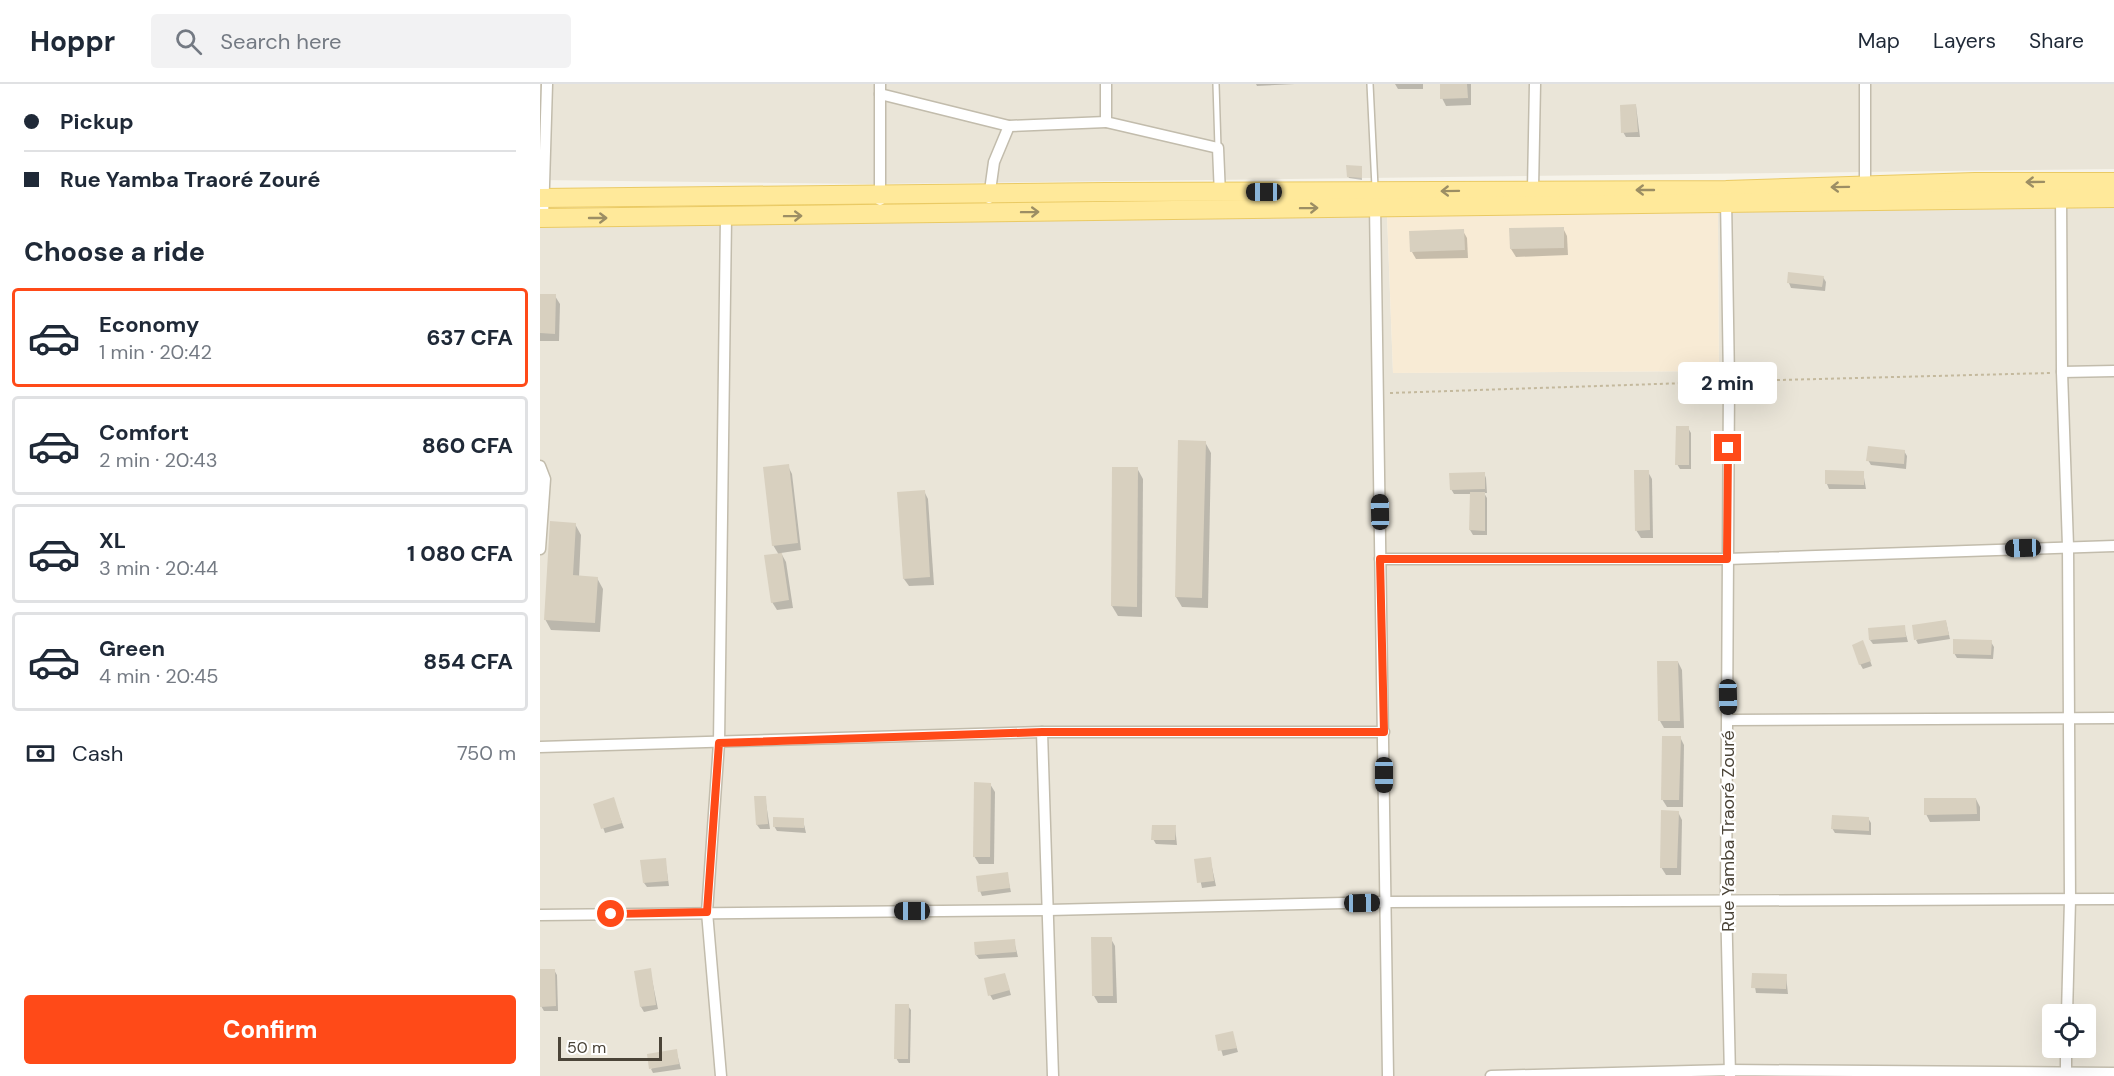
<!DOCTYPE html>
<meta charset="utf-8">
<style>
:root{--surface:#fff;--page:#f2f2f3;--text:#1f2937;--muted:#747a83;--line:#e0e1e3;--accent:#ff4a18}
body{margin:0;font-family:"DM Sans",sans-serif;background:var(--page);color:var(--text);height:100vh;display:flex;flex-direction:column;font-size:22px;white-space:nowrap}
*{box-sizing:border-box;margin:0}
p{font-size:20px;color:var(--muted)}
.icon{flex:none;width:33px;height:33px;fill:none;stroke:currentColor;stroke-width:2;stroke-linecap:round;stroke-linejoin:round}
.map{position:relative;flex:1;overflow:hidden}
.details{display:flex;flex-direction:column;background:var(--surface);width:540px}
.details>*{flex:none}
.guide{display:grid;align-content:center;height:132px;padding:0 24px;background:var(--surface)}
.controls{position:absolute;left:1502px;top:920px;display:grid;gap:12px}
.controls a{display:grid;place-items:center;width:54px;height:54px;border-radius:6px;background:var(--surface);box-shadow:0 6px 24px #0002;font-size:30px}
.scale{position:absolute;left:18px;bottom:15px;width:104px;box-sizing:border-box;padding-left:6px;border:3px solid #4b4438;border-top:0;font-size:16px;line-height:21px;white-space:nowrap;color:#4b4438;-webkit-text-stroke:4px #fff;paint-order:stroke}
.end{position:absolute;width:27px;height:27px;margin:-14px;border:8px solid #ff4a18;background:#fff;box-shadow:0 0 0 3px #fff}
.from{border-radius:50%}
.bubble{position:absolute;height:42px;border-radius:6px;background:var(--surface);box-shadow:0 6px 24px #0002;font-size:20px;font-weight:800;line-height:42px;text-align:center}
.car{position:absolute;width:18px;height:36px;margin:-18px -9px;border-radius:8px;box-shadow:0 0 4px 2px #0007;background:linear-gradient(#222 24%,#8ab4d8 0 40%,#222 0 76%,#8ab4d8 0 86%,#222 0)}
.guide b{display:flex;align-items:center;gap:21px;height:57px;font-size:22px}
.guide b+b{border-top:2px solid var(--line)}
.guide i{width:15px;height:15px;background:var(--text)}
ul{padding:0;list-style:none}
li{display:flex;align-items:center;gap:18px;height:99px;margin:0 12px 9px;padding:0 12px;border:3px solid var(--line);border-radius:6px}
li div{flex:1}
li b{display:block;font-size:22px}
li em{font-style:normal;font-weight:800}
li.selected{border-color:var(--accent)}
li>.icon{width:54px;height:54px;stroke-width:1.5}
h2{padding:0 24px;font-size:27px;line-height:72px}
.pay{display:flex;align-items:center;gap:15px;height:66px;padding:0 24px;font-size:22px}
.pay p{margin-inline-start:auto}
.cta{display:flex;gap:12px;margin-top:auto;padding:12px 24px}
.cta a{flex:1;height:69px;border-radius:6px;background:var(--accent);color:#fff;font-size:24px;font-weight:800;line-height:69px;text-align:center}
header{display:flex;align-items:center;gap:36px;box-sizing:border-box;height:84px;padding:0 30px;background:var(--surface);border-bottom:2px solid var(--line)}
header strong{font-size:28px}
nav{display:flex;gap:33px;margin-inline-start:auto;font-size:21px}
.search{width:420px;height:54px;background:var(--page);display:flex;align-items:center;gap:15px;box-sizing:border-box;padding:0 21px;border-radius:6px;color:var(--muted);font-size:22px}
main{display:flex;flex:1;min-height:0}
.map>svg:first-child{display:block}
.residential{fill:#eae5d8;fill-rule:evenodd}
.commercial{fill:#f8ebd5}
.shadow{fill:#0003}
.building{fill:#d8d0bf}
.lines{fill:none;stroke-linecap:round;stroke-linejoin:round}
.lane-casing{stroke:#c2bcac;stroke-width:8}
.street-casing{stroke:#c2bcac;stroke-width:13}
.primary-casing{stroke:#eaca64;stroke-width:20}
.path{stroke:#c4b99d;stroke-width:2;stroke-dasharray:3 3;stroke-linecap:butt}
.lane{stroke:#fff;stroke-width:5}
.street{stroke:#fff;stroke-width:10}
.primary{stroke:#ffe99a;stroke-width:18}
.oneway{stroke:#9c8e64}
.route{stroke:#ff4a18;stroke-width:8}
.labels{text-anchor:middle;stroke-width:4.5;stroke-linejoin:round;paint-order:stroke}
.street-label{font-size:18px;fill:#4b4438;stroke:#fff}
</style>
<header>
<strong>Hoppr</strong>
<div class="search"><svg class="icon" aria-label="search" viewBox="0 0 24 24"><circle cx="10" cy="10" r="6"/><path d="M15 15l6 6"/></svg>Search here</div>
<nav><a>Map</a><a>Layers</a><a>Share</a></nav>
</header>
<main>
<section class="details">
<div class="guide">
<b><i class="from"></i>Pickup</b>
<b><i></i>Rue Yamba Traoré Zouré</b>
</div>
<h2>Choose a ride</h2>
<ul>
<li class="selected"><svg class="icon" aria-label="car" viewBox="0 0 24 24"><path d="M5 17H2v-5l4-1 3-4h7l3 4 3 1v5h-3M9 17h6M6 11h13"/><circle cx="7" cy="17" r="2"/><circle cx="17" cy="17" r="2"/></svg><div><b>Economy</b><p>1 min · 20:42</p></div><em>637 CFA</em></li>
<li><svg class="icon" aria-label="car" viewBox="0 0 24 24"><path d="M5 17H2v-5l4-1 3-4h7l3 4 3 1v5h-3M9 17h6M6 11h13"/><circle cx="7" cy="17" r="2"/><circle cx="17" cy="17" r="2"/></svg><div><b>Comfort</b><p>2 min · 20:43</p></div><em>860 CFA</em></li>
<li><svg class="icon" aria-label="car" viewBox="0 0 24 24"><path d="M5 17H2v-5l4-1 3-4h7l3 4 3 1v5h-3M9 17h6M6 11h13"/><circle cx="7" cy="17" r="2"/><circle cx="17" cy="17" r="2"/></svg><div><b>XL</b><p>3 min · 20:44</p></div><em>1 080 CFA</em></li>
<li><svg class="icon" aria-label="car" viewBox="0 0 24 24"><path d="M5 17H2v-5l4-1 3-4h7l3 4 3 1v5h-3M9 17h6M6 11h13"/><circle cx="7" cy="17" r="2"/><circle cx="17" cy="17" r="2"/></svg><div><b>Green</b><p>4 min · 20:45</p></div><em>854 CFA</em></li>
</ul>
<div class="pay"><svg class="icon" aria-label="cash" viewBox="0 0 24 24"><path d="M3 7h18v10H3z"/><circle cx="12" cy="12" r="2"/></svg>Cash<p>750 m</p></div>
<div class="cta"><a>Confirm</a></div>
</section>
<div class="map">
<svg width="1574" height="992" viewBox="0 0 1574 992">
<rect width="100%" height="100%" fill="#f6f3ea"/>
<g class="residential">
<polygon points="0,0 1574,0 1574,85 330,100 0,96"/>
<path d="M1574,120V992H0V138L847,130L853,289L1179,287L1178,126ZM1512,930H1545V963H1512Z"/>
</g>
<polygon class="commercial" points="1178,126 1179,287 853,289 847,130"/>
<g class="shadow">
<polygon points="716,0 755,0 717,2"/>
<polygon points="855,0 883,0 883,5 858,5"/>
<polygon points="901,0 931,0 931,21 906,22 902,14"/>
<polygon points="1096,22 1100,53 1086,53 1083,48"/>
<polygon points="821,83 822,96 809,94 808,92"/>
<polygon points="1023,144 1027,152 1028,171 976,173 971,165 971,146"/>
<polygon points="923,147 927,154 928,174 876,175 872,168"/>
<polygon points="1283,193 1286,198 1285,207 1251,204 1249,199"/>
<polygon points="0,211 15,212 20,220 19,257 0,257"/>
<polygon points="1148,344 1151,349 1151,385 1140,385 1137,380"/>
<polygon points="665,358 671,369 668,524 642,523 636,513"/>
<polygon points="1364,367 1367,372 1366,385 1331,381 1328,376"/>
<polygon points="248,382 252,390 261,466 241,469 246,478 253,524 237,526 232,518 239,471 233,461"/>
<polygon points="597,384 603,395 602,533 578,532 572,522"/>
<polygon points="1108,388 1112,395 1113,454 1101,454 1096,446"/>
<polygon points="1323,388 1326,405 1289,405 1287,400"/>
<polygon points="944,389 946,394 947,409 944,409 947,414 947,451 933,451 930,446 931,410 914,410 911,405"/>
<polygon points="384,407 388,415 394,501 369,502 364,495"/>
<polygon points="35,440 41,451 39,493 57,494 63,505 60,548 11,546 5,535"/>
<polygon points="1406,538 1410,555 1378,560 1376,556"/>
<polygon points="1364,543 1368,558 1333,560 1330,556"/>
<polygon points="1451,558 1454,563 1453,575 1417,574 1414,569"/>
<polygon points="1325,563 1332,582 1323,585 1320,580"/>
<polygon points="1138,578 1142,586 1144,644 1124,644 1120,637"/>
<polygon points="1140,653 1144,661 1143,723 1127,723 1122,715"/>
<polygon points="450,700 455,708 454,780 439,780 434,772"/>
<polygon points="225,713 230,745 220,745 217,741"/>
<polygon points="73,715 84,744 65,749 55,721"/>
<polygon points="1436,715 1440,723 1440,737 1390,738 1386,730"/>
<polygon points="1138,728 1142,736 1141,791 1126,791 1121,783"/>
<polygon points="1328,734 1331,739 1331,751 1295,749 1292,744"/>
<polygon points="263,736 266,749 237,747 234,742"/>
<polygon points="635,743 637,761 616,760 613,755"/>
<polygon points="670,774 676,802 662,804 656,776"/>
<polygon points="125,775 129,802 107,803 104,799"/>
<polygon points="467,790 471,808 442,812 440,807"/>
<polygon points="571,855 575,862 577,919 558,919 554,912"/>
<polygon points="474,857 478,873 439,875 436,871"/>
<polygon points="14,886 17,891 18,927 4,927 1,922"/>
<polygon points="110,886 118,925 104,928 101,923"/>
<polygon points="465,891 471,911 453,916 450,911"/>
<polygon points="1213,891 1246,892 1248,910 1216,909"/>
<polygon points="368,922 371,926 370,979 359,979 356,974"/>
<polygon points="692,949 698,968 683,972 677,952"/>
<polygon points="136,966 141,985 113,989 111,985"/>
</g>
<g class="building">
<polygon points="900,0 927,0 928,14 900,15"/>
<polygon points="1096,20 1098,48 1081,49 1080,21"/>
<polygon points="806,81 822,82 822,94 807,93"/>
<polygon points="1024,143 1024,164 970,165 969,144"/>
<polygon points="924,145 925,166 870,168 869,147"/>
<polygon points="1248,188 1284,192 1282,203 1247,199"/>
<polygon points="0,210 16,210 15,250 0,249"/>
<polygon points="1136,342 1149,342 1149,381 1135,381"/>
<polygon points="638,356 666,357 662,514 635,513"/>
<polygon points="1328,362 1365,366 1364,380 1326,377"/>
<polygon points="249,380 258,459 232,462 223,383"/>
<polygon points="572,383 598,383 597,523 571,522"/>
<polygon points="1094,386 1109,386 1110,446 1095,447"/>
<polygon points="1285,386 1324,387 1324,401 1285,400"/>
<polygon points="945,388 945,405 910,406 909,389"/>
<polygon points="385,406 390,493 363,495 357,408"/>
<polygon points="930,408 945,408 945,447 929,446"/>
<polygon points="10,437 36,439 33,491 58,493 55,539 4,536"/>
<polygon points="242,469 249,516 231,519 224,471"/>
<polygon points="1406,536 1409,551 1374,556 1372,541"/>
<polygon points="1365,541 1366,553 1329,556 1328,544"/>
<polygon points="1413,555 1452,556 1451,571 1413,570"/>
<polygon points="1323,556 1331,577 1319,581 1312,561"/>
<polygon points="1117,577 1138,577 1140,637 1118,637"/>
<polygon points="1122,652 1141,652 1139,716 1121,716"/>
<polygon points="434,698 451,699 450,773 433,773"/>
<polygon points="214,712 226,712 228,740 216,741"/>
<polygon points="74,713 82,739 61,745 53,720"/>
<polygon points="1384,714 1436,714 1437,730 1384,731"/>
<polygon points="1121,726 1139,727 1137,784 1120,784"/>
<polygon points="1292,731 1329,733 1329,747 1291,745"/>
<polygon points="233,733 264,734 264,744 233,743"/>
<polygon points="612,741 636,741 635,756 611,756"/>
<polygon points="671,773 674,797 657,799 654,775"/>
<polygon points="126,774 128,797 103,799 100,776"/>
<polygon points="468,788 470,804 438,808 436,792"/>
<polygon points="551,853 572,853 573,912 552,912"/>
<polygon points="475,855 476,868 435,871 434,858"/>
<polygon points="111,884 116,921 100,923 94,887"/>
<polygon points="0,885 15,885 16,922 0,923"/>
<polygon points="465,889 470,906 448,912 444,894"/>
<polygon points="1212,889 1247,890 1246,905 1211,904"/>
<polygon points="355,920 369,920 368,975 354,975"/>
<polygon points="693,947 697,964 678,967 675,951"/>
<polygon points="137,965 139,980 109,985 107,970"/>
</g>
<g class="lines">
<g class="lane-casing">
<g id="lane">
<polyline points="676,0 678,64"/>
<polyline points="830,0 835,103"/>
</g>
</g>
<g class="street-casing">
<g id="street">
<polyline points="340,0 340,116"/>
<polyline points="566,0 566,38 678,64 680,111"/>
<polyline points="340,10 469,42 566,38"/>
<polyline points="1325,104 1325,0"/>
<polyline points="993,105 995,0"/>
<polyline points="1521,110 1522,288 1528,462 1530,816 1527,930"/>
<polyline points="449,114 454,78 469,42"/>
<polyline points="1186,115 1189,297 1186,815 1190,992"/>
<polyline points="835,121 848,992"/>
<polyline points="3,134 7,0"/>
<polyline points="1522,288 1574,287"/>
<polyline points="0,382 5,395 0,465"/>
<polyline points="840,475 1187,475 1574,462"/>
<polyline points="1188,636 1574,634"/>
<polyline points="502,648 513,992"/>
<polyline points="0,663 502,648 844,648"/>
<polyline points="0,831 508,826 845,818 1574,815"/>
<polyline points="181,992 167,828 179,659 186,133"/>
<polyline points="951,992 1190,986 1574,989"/>
<polyline points="1526,992 1526,963"/>
</g>
</g>
<g class="primary-casing">
<g id="primary">
<polyline points="0,114 566,108 1186,106 1435,98 1574,98"/>
<polyline points="0,134 1574,114"/>
</g>
</g>
<g class="path">
<polyline points="1201,297 1510,289"/>
<polyline points="850,309 1177,298"/>
</g>
<use href="#lane" class="lane"/>
<use href="#street" class="street"/>
<use href="#primary" class="primary"/>
</g>
<defs><path id="oneway-shaft" d="M-6 0H5M1.5-3L5.5 0L1.5 3" fill="none" stroke-width="1.6" stroke-linecap="round" stroke-linejoin="round" transform="scale(1.5)"/></defs>
<g class="oneway">
<use href="#oneway-shaft" transform="translate(1495 98) rotate(179)"/>
<use href="#oneway-shaft" transform="translate(1300 103) rotate(179)"/>
<use href="#oneway-shaft" transform="translate(1105 106) rotate(-180)"/>
<use href="#oneway-shaft" transform="translate(910 107) rotate(179)"/>
<use href="#oneway-shaft" transform="translate(769 124) rotate(-1)"/>
<use href="#oneway-shaft" transform="translate(490 128) rotate(-1)"/>
<use href="#oneway-shaft" transform="translate(253 132) rotate(-1)"/>
<use href="#oneway-shaft" transform="translate(58 134)"/>
</g>
<g class="lines">
<polyline class="route" points="71,830 167,828 179,659 502,648 844,648 840,475 1187,475 1188,364"/>
</g>
<g class="labels">
<g class="street-label">
<text transform="translate(1188 747) rotate(-90)" y="6">Rue Yamba Traoré Zouré</text>
</g>
</g>
</svg>
<div class="controls">
<a><svg class="icon" aria-label="locate" viewBox="0 0 24 24"><circle cx="12" cy="12" r="6"/><path d="M12 2v4M12 18v4M2 12h4M18 12h4"/></svg></a>
</div>
<div class="scale">50 m</div>
<i class="end from" style="left:71px;top:830px"></i>
<i class="end" style="left:1188px;top:364px"></i>
<div class="bubble" style="left:1138px;top:278px;width:99px">2 min</div>
<i class="car" style="left:724px;top:108px;rotate:270deg"></i>
<i class="car" style="left:840px;top:428px;rotate:359deg"></i>
<i class="car" style="left:1483px;top:464px;rotate:268deg"></i>
<i class="car" style="left:1188px;top:613px;rotate:179deg"></i>
<i class="car" style="left:844px;top:691px;rotate:180deg"></i>
<i class="car" style="left:822px;top:819px;rotate:89deg"></i>
<i class="car" style="left:372px;top:827px;rotate:270deg"></i>
</div>
</main>
